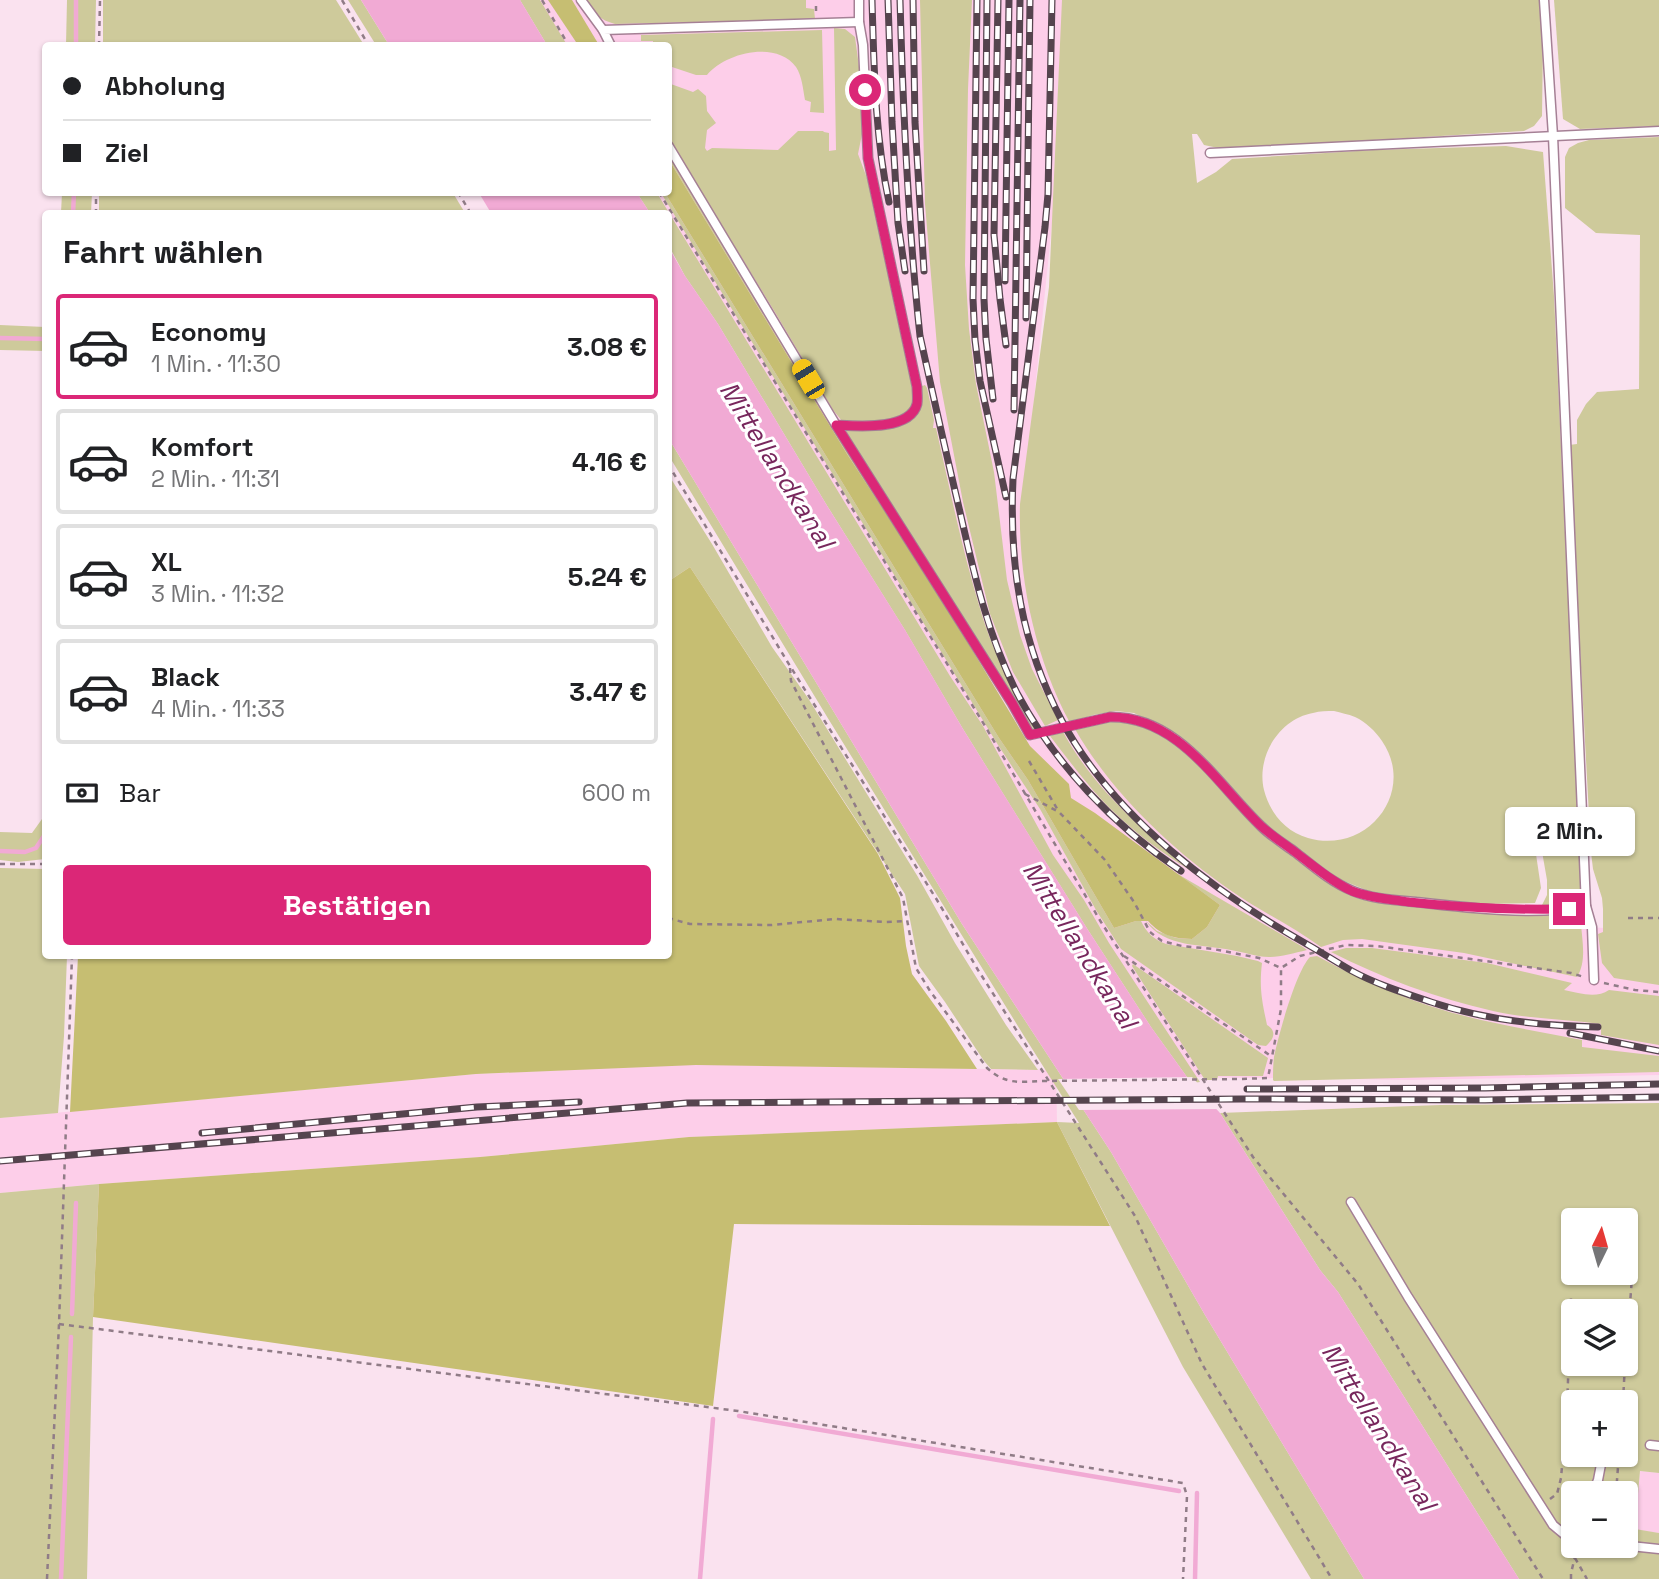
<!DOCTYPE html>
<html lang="de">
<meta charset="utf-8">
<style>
:root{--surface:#fff;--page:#f2f2f2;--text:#202124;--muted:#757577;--line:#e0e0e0;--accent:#db2777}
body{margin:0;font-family:"Space Grotesk",sans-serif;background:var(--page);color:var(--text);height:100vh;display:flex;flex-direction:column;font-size:26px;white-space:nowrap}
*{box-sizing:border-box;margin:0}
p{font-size:23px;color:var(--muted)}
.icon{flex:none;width:38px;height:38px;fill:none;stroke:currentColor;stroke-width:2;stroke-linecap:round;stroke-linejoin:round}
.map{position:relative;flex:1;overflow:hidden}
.panel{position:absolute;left:42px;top:210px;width:630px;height:749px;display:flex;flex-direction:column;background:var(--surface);border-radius:7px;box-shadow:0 2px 5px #0004}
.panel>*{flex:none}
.hud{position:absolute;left:42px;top:42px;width:630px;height:154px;border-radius:7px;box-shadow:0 2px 5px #0004;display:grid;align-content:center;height:154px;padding:0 21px;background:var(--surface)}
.needle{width:46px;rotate:5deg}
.fabs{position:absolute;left:1561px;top:1208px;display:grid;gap:14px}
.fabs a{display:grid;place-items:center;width:77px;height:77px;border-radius:7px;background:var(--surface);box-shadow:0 2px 5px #0004;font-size:35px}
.end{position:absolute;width:32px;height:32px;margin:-16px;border:9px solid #db2777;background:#fff;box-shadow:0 0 0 4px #fff}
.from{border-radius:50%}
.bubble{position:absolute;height:49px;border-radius:7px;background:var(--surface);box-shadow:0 2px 5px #0004;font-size:23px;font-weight:700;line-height:49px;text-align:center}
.car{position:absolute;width:21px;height:42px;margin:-21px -10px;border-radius:9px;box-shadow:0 0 5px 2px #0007;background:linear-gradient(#f5c518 24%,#345 0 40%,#f5c518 0 76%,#345 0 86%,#f5c518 0)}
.hud b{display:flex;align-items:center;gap:24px;height:66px;font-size:26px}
.hud b+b{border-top:2px solid var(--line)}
.hud i{width:18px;height:18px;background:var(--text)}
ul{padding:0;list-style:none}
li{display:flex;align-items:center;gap:21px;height:105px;margin:0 14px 10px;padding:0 7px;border:4px solid var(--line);border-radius:7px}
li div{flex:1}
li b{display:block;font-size:26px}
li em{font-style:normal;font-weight:700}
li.on{border-color:var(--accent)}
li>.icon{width:63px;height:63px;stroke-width:1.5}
h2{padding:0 21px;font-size:32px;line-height:84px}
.pay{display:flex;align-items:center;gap:18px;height:77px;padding:0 21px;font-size:26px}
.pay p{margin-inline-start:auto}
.primary-button{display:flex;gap:14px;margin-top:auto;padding:14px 21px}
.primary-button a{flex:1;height:80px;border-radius:7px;background:var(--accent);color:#fff;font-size:28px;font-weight:700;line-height:80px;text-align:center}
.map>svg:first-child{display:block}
.built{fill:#fdcee9}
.green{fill:#ceca9b;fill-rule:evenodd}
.forest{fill:#c6be72}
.water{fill:#f1aad4}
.pier{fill:#fae2ef}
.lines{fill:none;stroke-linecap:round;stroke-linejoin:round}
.stream{stroke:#f1aad4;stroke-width:4.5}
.service-casing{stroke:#a58095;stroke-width:11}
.path{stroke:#907c87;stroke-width:2.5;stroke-dasharray:5 5;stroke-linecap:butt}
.service{stroke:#fff;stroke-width:8}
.rail-casing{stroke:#55444e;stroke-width:7}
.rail{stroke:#fff;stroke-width:4.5;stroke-dasharray:13;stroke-linecap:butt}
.path-bridge{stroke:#907c87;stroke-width:2.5;stroke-dasharray:5 5;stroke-linecap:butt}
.route{stroke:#db2777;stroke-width:9}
.labels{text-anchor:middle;stroke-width:6;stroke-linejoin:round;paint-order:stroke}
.water-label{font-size:26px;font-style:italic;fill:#78275d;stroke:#fff}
</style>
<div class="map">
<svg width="1659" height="1579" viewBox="0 0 1659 1579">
<rect width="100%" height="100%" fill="#fae2ef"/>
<g class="built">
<polygon points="520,0 1067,0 1055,194 1030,439 1078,716 1194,848 1570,943 1581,927 1659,930 1659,1075 1413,1080 1187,1077 1151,1027 1088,930 1002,793 718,324 685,276 669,246 668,214 650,213 637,193 668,192 668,46 547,45"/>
<polygon points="687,1064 1056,1070 1057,1122 689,1137 480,1157 99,1184 0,1193 0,1118 476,1074"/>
<polygon points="1640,1471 1659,1473 1659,1533 1635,1530"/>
</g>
<g class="green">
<polygon points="67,0 96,0 95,45 66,45"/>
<polygon points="103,0 336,0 364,45 103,45"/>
<polygon points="348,0 361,0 389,45 376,45"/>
<polygon points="520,0 540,0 567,45 547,45"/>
<path d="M585,0H806V8L814,9L815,19L615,24C600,20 593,13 585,0Z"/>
<polygon points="920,0 972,0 968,89 965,265 969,329 976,384 994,472 1007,580 1020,635 1032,669 1058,720 1045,726 1013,672 990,614 963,502 940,382 925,204"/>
<path d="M1062,0H1539L1543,41L1542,116L1534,126L1524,131L1223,149L1204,145L1197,134H1192L1197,183L1216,172L1232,159L1373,150L1506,146L1543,152L1554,296L1569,618L1583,890L1581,901L1568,907H1541L1547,895V880L1537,823L1539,816L1527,829L1533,834L1541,888L1535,903L1480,904L1376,894L1339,879L1269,828L1225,780L1174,735L1160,726L1134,713L1116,711L1093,715L1070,723C1035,657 1018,579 1020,504L1049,287ZM1334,711C1341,713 1348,714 1355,717C1366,722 1375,731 1382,741C1417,792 1367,855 1308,838C1285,831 1270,813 1264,790C1256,757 1279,719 1313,713C1320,711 1327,711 1334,711Z"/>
<polygon points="1554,0 1659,0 1659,126 1580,129 1563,119"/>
<path d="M834,28L845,29L855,37L860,74L862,108V134L858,154L871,189L917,388L925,385L927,388L934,420L933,428H936C950,490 963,554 982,615C994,655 1014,691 1034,727V730L973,638L963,633L847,454L669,160V152L851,442L842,421L833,410L776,314L669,139L668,83L693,92L698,89L706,96L707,111L716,123L707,130L705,148L707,151L712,148L778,150L798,131H823L824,132L829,133V151L836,150Z"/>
<path d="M822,30L824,113L810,112L811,102L805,100C803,89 802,76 796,67C776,40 725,53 707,75H696L669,66L668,46L653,45V41H641V35Z"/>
<polygon points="1659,137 1659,985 1614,978 1602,963 1598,934 1603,932 1603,909 1602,898 1593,869 1591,852 1569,445 1577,444 1577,420 1586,404 1597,392 1639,389 1640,235 1596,233 1565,208 1565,157 1569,148 1578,143 1589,140"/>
<polygon points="62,193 92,193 91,213 61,213"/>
<polygon points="99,193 453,193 465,213 99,213"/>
<polygon points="637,193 657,193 950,676 983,726 1053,855 1084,900 1109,943 1200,1082 1193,1083 1187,1077 1151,1027 1088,930 963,729 905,630 826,504 718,324 685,276 669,246 668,214 650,213"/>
<path d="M661,193H665L929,624L999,738L1028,780L1114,928L1136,921H1141C1146,932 1154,940 1166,944L1237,956L1258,961L1262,963C1259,988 1262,1001 1267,1025C1277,1031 1274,1039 1266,1046L1258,1045L1121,949L1096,910L1040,809L998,745Z"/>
<polygon points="0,325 45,327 45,351 0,350"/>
<polygon points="669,439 962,924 1111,1152 1205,1315 1364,1579 1311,1579 1183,1367 1057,1122 1079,1123 1024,1036 829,720 669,456"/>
<polygon points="668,474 712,544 772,647 808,698 918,877 955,943 1006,1025 1038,1070 991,1069 984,1061 945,1002 919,966 905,894 690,567 669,581"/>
<path d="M1124,720L1151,728L1177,744L1236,802L1250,821L1351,894L1540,913H1573L1582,910L1583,923H1581C1582,941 1587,961 1577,977L1464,953L1362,939L1343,940L1321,947C1292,926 1260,911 1230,890C1171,849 1111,792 1075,729L1109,721Z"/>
<path d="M1062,730C1094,790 1148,836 1201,877C1171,859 1142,839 1117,815C1092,792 1071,763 1050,736Z"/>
<polygon points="45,806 45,859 18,862 0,860 0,832 32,833 42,819"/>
<polygon points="0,868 45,869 46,956 67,956 64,1036 58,1113 0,1118"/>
<path d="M1176,873L1303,947L1307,950C1294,953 1281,957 1269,957C1256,957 1244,952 1231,950C1203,944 1164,948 1146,921L1157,931L1176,938L1192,939L1207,927L1220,905Z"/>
<path d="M1346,948H1372L1487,963L1572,983L1564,990C1579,993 1596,999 1609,990L1659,996V1045L1601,1035V1024C1565,1019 1529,1019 1493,1011C1436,998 1382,978 1331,952Z"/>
<path d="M1317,956C1353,976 1391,993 1430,1006C1479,1022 1532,1030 1582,1040V1047L1659,1056V1072L1274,1081L1273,1080C1273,1073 1273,1065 1274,1057C1278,1037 1296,971 1310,957Z"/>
<polygon points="1133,964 1268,1058 1263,1076 1218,1076 1217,1080 1205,1080 1132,966"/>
<path d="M1659,1103V1473L1640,1471L1635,1529L1659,1533V1579H1519L1338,1292L1320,1270L1220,1113L1440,1105ZM1573,1220H1626V1272H1573ZM1573,1311H1626V1363H1573ZM1573,1402H1626V1454H1573ZM1573,1493H1626V1545H1573Z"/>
<polygon points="99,1184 93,1317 87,1579 0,1579 0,1193"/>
</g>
<g class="forest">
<polygon points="548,0 572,0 599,45 578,45"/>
<path d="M669,160L847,454L938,593L1030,746L1069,784L1071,798L1095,813L1220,905L1207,927L1192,939C1172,938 1162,936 1148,921H1136L1114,928L1028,780L999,738L929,624L665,193L668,192Z"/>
<polygon points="690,567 878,854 900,898 906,946 912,974 946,1021 977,1069 696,1065 476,1074 70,1112 78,956 484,956 533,959 534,956 668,956 669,581"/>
<polygon points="1057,1122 1110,1226 734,1224 713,1406 93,1317 99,1184 480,1157 689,1137"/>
</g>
<g class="water">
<polygon points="361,0 520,0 547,45 389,45"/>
<polygon points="479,193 637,193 650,213 491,213"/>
<polygon points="668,246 685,276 718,324 826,504 905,630 963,729 1088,930 1151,1027 1187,1077 1220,1113 1320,1270 1338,1292 1519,1579 1364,1579 1205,1315 1111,1152 962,924 669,439"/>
</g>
<polygon class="pier" points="1192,1077 1221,1109 1079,1110 1058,1079"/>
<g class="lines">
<g class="stream">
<polyline points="76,46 76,0"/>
<polyline points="73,214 74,192"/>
<polyline points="0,338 46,339"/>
<polyline points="0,851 25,852 36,848 46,833"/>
<polyline points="72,1314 76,1203"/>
<polyline points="739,1416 1179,1491"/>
<polyline points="61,1579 71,1337"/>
<polyline points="700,1579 713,1419"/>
<polyline points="1195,1579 1197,1493"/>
</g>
<g class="service-casing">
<g id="service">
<polyline points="581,0 603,30"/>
<polyline points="611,46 603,30 859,22"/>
<path d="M668,145L836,425C857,426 910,431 917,404C918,399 917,392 917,387L868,158L863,45L859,22V0"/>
<polyline points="1210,153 1659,131"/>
<path d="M836,425L1012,703L1030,735L1110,717C1179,716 1217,784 1261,826C1271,836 1284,844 1295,852C1313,866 1331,882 1353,891C1372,899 1395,900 1416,902C1468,908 1535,916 1586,906L1553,136L1544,0"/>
<polyline points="1586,906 1592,927 1594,980"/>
<polyline points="1351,1202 1408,1297 1553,1525 1565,1535 1573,1539"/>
<polyline points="1650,1445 1659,1446"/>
<polyline points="1593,1493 1598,1480 1603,1454"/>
<polyline points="1621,1545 1659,1549"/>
</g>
</g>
<g class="path">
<polyline points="342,0 369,46"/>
<polyline points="542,0 569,46"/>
<polyline points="816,6 816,13"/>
<polyline points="99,46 100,0"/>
<polyline points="458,192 471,214"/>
<polyline points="659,192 985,726 1101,922 1253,1157 1358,1284 1543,1579"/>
<polyline points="96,214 96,192"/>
<polyline points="668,464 790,666 937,900 978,970 1135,1216 1202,1364 1332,1579"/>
<path d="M790,668L791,681L903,898L916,968L930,991L987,1068C1006,1085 1019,1082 1042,1081"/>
<polyline points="1029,761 1059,812"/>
<polyline points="1025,794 1059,812 1105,860 1134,902 1150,932 1155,936 1162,941 1182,946 1213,949 1259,958 1281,968 1300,956 1346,945 1377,946 1571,973 1584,977"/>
<polyline points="0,864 46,864"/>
<polyline points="668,918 690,924 771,925 835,919 886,922 906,921"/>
<polyline points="1628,918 1659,918"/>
<polyline points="1124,956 1271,1056"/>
<polyline points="1604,983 1635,990 1659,992"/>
<polyline points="1242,1079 1268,1078 1281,1009 1281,968"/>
<polyline points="59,1324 738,1411 1183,1483 1187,1496 1183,1579"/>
<polyline points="1626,1358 1633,1264"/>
<polyline points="1623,1402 1625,1363"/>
<polyline points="1616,1493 1619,1454"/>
<polyline points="1550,1499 1557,1494 1561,1478 1567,1409 1571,1297"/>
<polyline points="1575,1558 1587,1579"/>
<polyline points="47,1579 59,1324 72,956"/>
<polyline points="1571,1579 1571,1573 1577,1549"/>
</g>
<use href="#service" class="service"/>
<g class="rail-casing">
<g id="rail">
<path d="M872,0C874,68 875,136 889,202"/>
<polyline points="888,0 892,122 898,223 905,271"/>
<path d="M900,0C903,112 908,224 920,336C933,395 946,453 960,512C974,574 988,636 1017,693C1055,764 1114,826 1181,871"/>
<polyline points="913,0 915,122 924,271"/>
<polyline points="977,0 973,299 975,340 980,381 1006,497"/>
<polyline points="987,0 984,299 986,339 993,399"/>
<polyline points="998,0 994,235 1000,299 1006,345"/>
<path d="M1052,0L1048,194L1045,227L1013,479C1009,565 1021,644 1062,721C1114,818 1217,894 1310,946C1324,954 1338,963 1352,971C1376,984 1404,993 1431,1002C1485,1020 1541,1026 1598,1027"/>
<polyline points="1005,281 1009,0"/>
<polyline points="1026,318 1030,0"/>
<polyline points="1014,410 1020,0"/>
<polyline points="1570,1033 1659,1051"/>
<polyline points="1247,1089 1485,1088 1659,1084"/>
<polyline points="202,1133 477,1107 579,1102"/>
<polyline points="0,1161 687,1103 1242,1099 1485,1100 1659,1097"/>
</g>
</g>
<use href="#rail" class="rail"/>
<polyline class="path-bridge" points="1042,1081 1242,1079"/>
</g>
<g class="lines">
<path class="route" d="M865,90L868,158L917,387C917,392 918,399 917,404C910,431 857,426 836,425L1012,703L1030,735L1110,717C1178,716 1217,784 1261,826C1272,836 1286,845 1299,855C1315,867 1332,882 1352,891C1369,898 1390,899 1409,902C1462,908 1515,910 1569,909"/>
</g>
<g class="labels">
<g class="water-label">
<text transform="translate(777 465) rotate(58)" y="9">Mittellandkanal</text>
<text transform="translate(1080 945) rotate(58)" y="9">Mittellandkanal</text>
<text transform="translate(1379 1427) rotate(58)" y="9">Mittellandkanal</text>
</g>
</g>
</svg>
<div class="fabs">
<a><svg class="needle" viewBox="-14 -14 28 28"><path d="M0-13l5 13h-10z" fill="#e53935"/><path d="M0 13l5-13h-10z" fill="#757577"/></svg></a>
<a><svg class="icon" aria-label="layers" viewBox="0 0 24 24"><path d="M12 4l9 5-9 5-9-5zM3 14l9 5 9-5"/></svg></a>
<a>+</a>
<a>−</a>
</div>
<i class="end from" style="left:865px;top:90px"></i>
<i class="end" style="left:1569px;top:909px"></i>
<div class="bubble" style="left:1505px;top:807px;width:130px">2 Min.</div>
<i class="car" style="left:808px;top:379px;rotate:329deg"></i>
<div class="hud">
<b><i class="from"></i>Abholung</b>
<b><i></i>Ziel</b>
</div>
<section class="panel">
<h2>Fahrt wählen</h2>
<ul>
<li class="on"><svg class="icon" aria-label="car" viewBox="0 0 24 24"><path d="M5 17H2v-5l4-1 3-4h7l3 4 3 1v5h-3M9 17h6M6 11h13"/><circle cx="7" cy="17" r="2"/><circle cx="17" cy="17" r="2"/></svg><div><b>Economy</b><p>1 Min. · 11:30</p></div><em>3.08 €</em></li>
<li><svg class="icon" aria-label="car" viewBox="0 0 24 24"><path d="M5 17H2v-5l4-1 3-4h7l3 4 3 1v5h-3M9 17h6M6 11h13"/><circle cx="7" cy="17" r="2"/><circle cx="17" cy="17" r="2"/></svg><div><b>Komfort</b><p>2 Min. · 11:31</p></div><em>4.16 €</em></li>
<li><svg class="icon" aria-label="car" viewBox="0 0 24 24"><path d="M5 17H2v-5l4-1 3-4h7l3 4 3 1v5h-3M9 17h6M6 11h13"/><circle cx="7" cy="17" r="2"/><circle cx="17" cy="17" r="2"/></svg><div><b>XL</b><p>3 Min. · 11:32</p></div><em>5.24 €</em></li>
<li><svg class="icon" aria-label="car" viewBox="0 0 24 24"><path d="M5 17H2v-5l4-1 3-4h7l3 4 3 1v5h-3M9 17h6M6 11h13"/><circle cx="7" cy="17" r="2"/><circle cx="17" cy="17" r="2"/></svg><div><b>Black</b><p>4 Min. · 11:33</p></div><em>3.47 €</em></li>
</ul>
<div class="pay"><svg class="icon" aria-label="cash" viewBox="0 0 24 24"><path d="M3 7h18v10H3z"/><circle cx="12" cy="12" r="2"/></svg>Bar<p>600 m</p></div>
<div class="primary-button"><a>Bestätigen</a></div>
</section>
</div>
